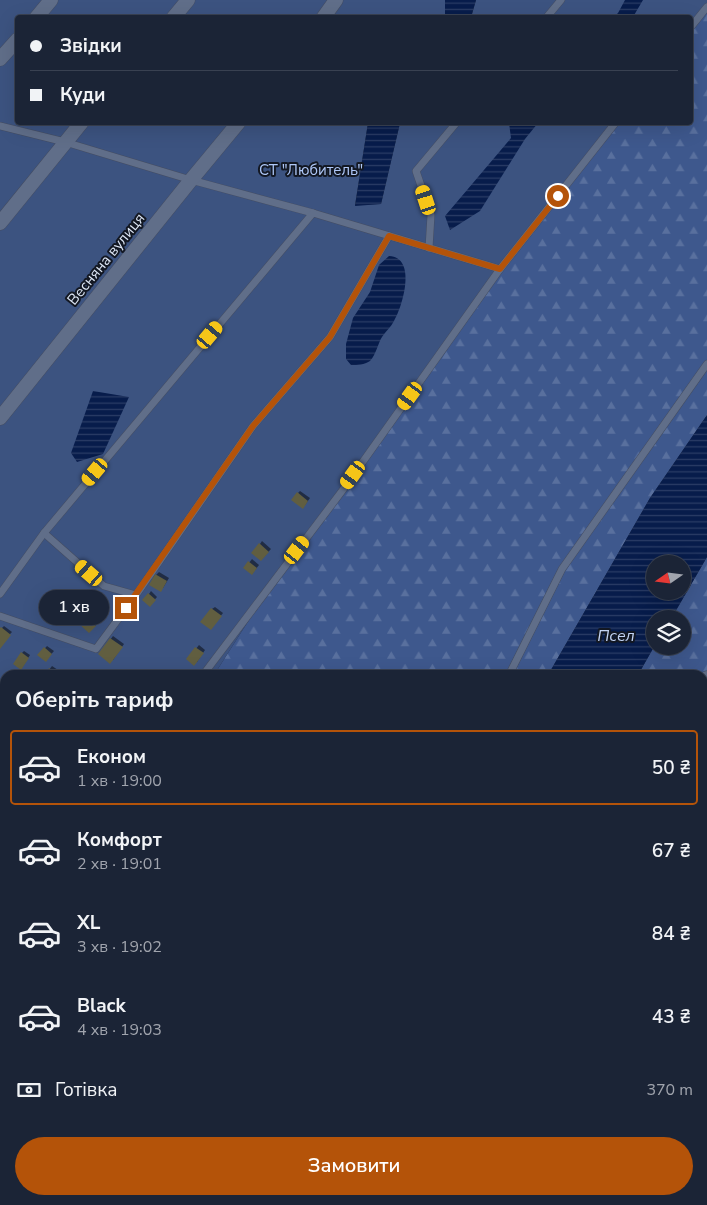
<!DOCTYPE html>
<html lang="uk">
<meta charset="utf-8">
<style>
:root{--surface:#1b2436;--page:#283042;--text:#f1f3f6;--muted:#a0a4ad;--line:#394151;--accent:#b45309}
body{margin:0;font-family:"Nunito Sans",sans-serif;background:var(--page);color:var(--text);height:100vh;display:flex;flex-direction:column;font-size:19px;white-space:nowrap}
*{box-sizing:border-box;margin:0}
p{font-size:16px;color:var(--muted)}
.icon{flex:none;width:28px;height:28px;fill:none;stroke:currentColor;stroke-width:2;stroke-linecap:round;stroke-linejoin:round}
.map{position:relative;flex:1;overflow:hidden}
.details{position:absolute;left:0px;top:670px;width:708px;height:535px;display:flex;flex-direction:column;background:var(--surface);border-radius:15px 15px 0 0;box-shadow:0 5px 20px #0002,0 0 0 1px var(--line)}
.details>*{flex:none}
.top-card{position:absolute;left:15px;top:15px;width:678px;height:110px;border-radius:5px;box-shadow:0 5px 20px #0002,0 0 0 1px var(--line);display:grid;align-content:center;height:110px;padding:0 15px;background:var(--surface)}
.needle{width:32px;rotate:256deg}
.tools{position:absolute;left:646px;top:555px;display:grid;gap:10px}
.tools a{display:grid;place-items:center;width:45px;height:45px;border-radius:50%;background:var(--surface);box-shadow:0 5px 20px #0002,0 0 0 1px var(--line);font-size:25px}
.end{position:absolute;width:22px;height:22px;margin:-11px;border:6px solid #b45309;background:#fff;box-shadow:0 0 0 2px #fff}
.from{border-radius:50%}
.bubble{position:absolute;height:35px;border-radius:18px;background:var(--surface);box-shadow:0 5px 20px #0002,0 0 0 1px var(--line);font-size:16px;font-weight:600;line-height:35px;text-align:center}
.car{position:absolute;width:15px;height:30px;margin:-15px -8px;border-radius:6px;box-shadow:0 0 4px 1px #0007;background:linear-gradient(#f5c518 24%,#345 0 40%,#f5c518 0 76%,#345 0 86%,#f5c518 0)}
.top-card b{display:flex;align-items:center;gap:18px;height:48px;font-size:19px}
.top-card b+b{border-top:1px solid var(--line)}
.top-card i{width:12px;height:12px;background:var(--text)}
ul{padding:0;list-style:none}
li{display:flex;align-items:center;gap:15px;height:75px;margin:0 10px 8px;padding:0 5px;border:2px solid transparent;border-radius:5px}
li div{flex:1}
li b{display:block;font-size:19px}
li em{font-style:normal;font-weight:600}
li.active{border-color:var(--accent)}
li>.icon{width:45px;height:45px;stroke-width:1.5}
h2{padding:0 15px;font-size:22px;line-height:60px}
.pay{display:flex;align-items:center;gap:12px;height:55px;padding:0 15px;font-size:19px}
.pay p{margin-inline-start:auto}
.primary-button{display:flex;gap:10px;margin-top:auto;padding:10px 15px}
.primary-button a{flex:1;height:58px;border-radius:30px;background:var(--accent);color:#fff;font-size:20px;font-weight:600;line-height:58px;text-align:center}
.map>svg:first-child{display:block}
.grass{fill:url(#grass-dots)}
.forest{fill:url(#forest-firs)}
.garden{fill:#3c5380}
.water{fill:url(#water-rules);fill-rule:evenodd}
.shadow{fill:#0007}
.building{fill:#615e40}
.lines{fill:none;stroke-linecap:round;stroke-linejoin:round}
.lane-casing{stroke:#444d62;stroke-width:8}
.street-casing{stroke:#444d62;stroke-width:15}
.lane{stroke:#606e89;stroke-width:7}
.street{stroke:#606e89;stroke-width:14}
.route{stroke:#b45309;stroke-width:6}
.labels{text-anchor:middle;stroke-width:4;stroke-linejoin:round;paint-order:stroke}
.park-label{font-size:15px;fill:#afc8f8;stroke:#131823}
.street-label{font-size:15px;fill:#dfe8f7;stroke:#131823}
.water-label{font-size:16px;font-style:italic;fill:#c2d3f4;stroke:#131823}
</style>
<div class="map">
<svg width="707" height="1205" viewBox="0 0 707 1205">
<defs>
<pattern id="grass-dots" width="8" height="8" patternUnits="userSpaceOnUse" patternTransform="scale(1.25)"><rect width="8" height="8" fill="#3c5380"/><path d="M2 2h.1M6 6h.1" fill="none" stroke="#586c93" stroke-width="1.8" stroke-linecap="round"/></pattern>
<pattern id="forest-firs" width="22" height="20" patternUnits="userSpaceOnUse" patternTransform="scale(1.25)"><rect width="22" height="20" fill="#3e588d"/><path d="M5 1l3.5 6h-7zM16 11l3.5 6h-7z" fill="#59709e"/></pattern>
<pattern id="water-rules" width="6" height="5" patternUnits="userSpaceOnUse" patternTransform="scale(1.25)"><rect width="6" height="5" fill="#071c4b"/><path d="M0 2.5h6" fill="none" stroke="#2b3d66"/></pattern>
</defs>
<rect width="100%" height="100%" fill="#243048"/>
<g class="grass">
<polygon points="707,678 707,740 703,738 703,686"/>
<polygon points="5,1198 5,1200 69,1200 63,1205 0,1205 0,1200"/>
</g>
<g class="forest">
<polygon points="707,6 707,415 650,498 548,675 214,675 275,579 500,269 615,123 690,122 690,28"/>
<polygon points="707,557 707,678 702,675 638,675 655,645 682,646 682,619 671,619"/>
<polygon points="702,788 707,815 707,886 703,886"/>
<polygon points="5,924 5,1038 0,1041 0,931"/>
<polygon points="5,1056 5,1198 0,1200 0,1058"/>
<polygon points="69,1200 122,1200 119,1205 63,1205"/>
<polygon points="263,1200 404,1200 400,1205 258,1205"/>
</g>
<g class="garden">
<polygon points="0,0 445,0 445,18 18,18 18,122 368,123 355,205 381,204 400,123 615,123 500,269 275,579 214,675 5,675 5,924 0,931"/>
<polygon points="476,0 707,0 707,6 690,28 690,18 471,18"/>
<polygon points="703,738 707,740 707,815 703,788"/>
</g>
<g class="water">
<polygon points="445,0 476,0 471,17 445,17"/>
<polygon points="625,0 643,0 633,17 614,17 618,13"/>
<polygon points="368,123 400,123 381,204 355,206"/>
<polygon points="509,123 538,123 525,139 480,211 450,230 445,216 511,138"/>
<path d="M389,256C417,257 403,306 394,321C391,327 386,331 382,337C378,343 376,355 370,361C364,365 358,365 351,365L346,359V344L353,318L370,292L379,265Z"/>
<polygon points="93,391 129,397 103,454 77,462 71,453"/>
<path d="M707,415V557L671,619H655V645L638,675H548L650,498ZM655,564H682V591H655Z"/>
<polygon points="122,1200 263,1200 258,1205 119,1205"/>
</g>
<g class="shadow">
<polygon points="300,491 310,498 305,505 298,493"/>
<polygon points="262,541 271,549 261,560 260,544"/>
<polygon points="252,559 259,565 252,574 245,568"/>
<polygon points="159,572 169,578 163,588 156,575"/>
<polygon points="151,591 157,597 150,605 149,594"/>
<polygon points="215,607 223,613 213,626 212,609"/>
<polygon points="90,614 98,623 89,632 81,624"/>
<polygon points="4,626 12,632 0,645 0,630"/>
<polygon points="113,636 124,644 113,660 100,654"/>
<polygon points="199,645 205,650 197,662 188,659"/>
<polygon points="47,646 54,651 46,660 39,655"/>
<polygon points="24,651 30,655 23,666 22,653"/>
<polygon points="52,666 61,672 59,675 45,675"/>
</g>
<g class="building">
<polygon points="297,492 308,501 303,509 291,500"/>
<polygon points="259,543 269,552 261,561 251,553"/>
<polygon points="248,561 257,568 252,575 243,568"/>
<polygon points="155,574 167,581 161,592 149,585"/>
<polygon points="148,593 156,600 150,607 142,600"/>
<polygon points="211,608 222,616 211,630 200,622"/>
<polygon points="87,616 96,626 89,633 79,624"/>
<polygon points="1,627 11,635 0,649 0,628"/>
<polygon points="110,638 123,647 110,664 98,654"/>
<polygon points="44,647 52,654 46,662 37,655"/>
<polygon points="195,647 204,653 194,666 186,659"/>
<polygon points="21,652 29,658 21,670 13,664"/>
<polygon points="49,668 60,675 44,675"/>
</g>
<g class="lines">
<g class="lane-casing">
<g id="lane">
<polyline points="546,18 561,0"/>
<polyline points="690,28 707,7"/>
<polyline points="0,126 65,142 191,180 313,213"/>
<polyline points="429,248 431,215 416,171 457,122"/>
<polyline points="500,269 616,122"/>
<polyline points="44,533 104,586 136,595 253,426 330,337 389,236"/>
<polyline points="0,594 44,533 313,213 500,269 342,491 203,675"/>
<polyline points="0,616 96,649 136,595"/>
<polyline points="509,675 562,569 707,364"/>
<polyline points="0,835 5,838"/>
<polyline points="0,939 5,941"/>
<polyline points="42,1205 45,1200"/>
</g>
</g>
<g class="street-casing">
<g id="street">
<polyline points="36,18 51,0"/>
<polyline points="173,18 188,0"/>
<polyline points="323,18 336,0"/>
<polyline points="0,59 18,39"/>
<polyline points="0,223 82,122"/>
<polyline points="0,418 191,180 239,122"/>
<polyline points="702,686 707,678"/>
<polyline points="393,1205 397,1200"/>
</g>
</g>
<use href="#lane" class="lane"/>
<use href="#street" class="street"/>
</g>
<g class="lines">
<polyline class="route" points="126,608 253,426 330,337 389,236 500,269 558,196"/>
</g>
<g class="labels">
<g class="park-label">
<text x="311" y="175">СТ "Любитель"</text>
</g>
<g class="street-label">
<text transform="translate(106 259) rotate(-51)" y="5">Весняна вулиця</text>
</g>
<g class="water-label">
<text x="616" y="641">Псел</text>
</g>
</g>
</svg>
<div class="tools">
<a><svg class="needle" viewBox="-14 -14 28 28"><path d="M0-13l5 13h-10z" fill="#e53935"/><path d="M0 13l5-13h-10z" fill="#a0a4ad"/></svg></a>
<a><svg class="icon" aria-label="layers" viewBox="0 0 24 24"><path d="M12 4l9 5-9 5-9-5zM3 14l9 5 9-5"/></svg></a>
</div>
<i class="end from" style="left:558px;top:196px"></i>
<i class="end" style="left:126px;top:608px"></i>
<div class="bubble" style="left:39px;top:590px;width:70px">1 хв</div>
<i class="car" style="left:426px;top:200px;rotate:342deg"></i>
<i class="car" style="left:210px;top:335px;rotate:40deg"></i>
<i class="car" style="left:410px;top:396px;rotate:216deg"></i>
<i class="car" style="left:95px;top:472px;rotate:220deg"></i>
<i class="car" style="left:353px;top:475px;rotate:216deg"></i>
<i class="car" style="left:297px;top:550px;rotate:37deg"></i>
<i class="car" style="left:89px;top:573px;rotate:311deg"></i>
<div class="top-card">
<b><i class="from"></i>Звідки</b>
<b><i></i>Куди</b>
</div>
<section class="details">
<h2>Оберіть тариф</h2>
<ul>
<li class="active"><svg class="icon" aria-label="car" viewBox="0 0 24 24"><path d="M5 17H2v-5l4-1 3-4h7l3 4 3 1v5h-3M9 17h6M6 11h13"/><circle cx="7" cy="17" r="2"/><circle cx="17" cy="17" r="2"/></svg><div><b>Економ</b><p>1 хв · 19:00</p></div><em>50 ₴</em></li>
<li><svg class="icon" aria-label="car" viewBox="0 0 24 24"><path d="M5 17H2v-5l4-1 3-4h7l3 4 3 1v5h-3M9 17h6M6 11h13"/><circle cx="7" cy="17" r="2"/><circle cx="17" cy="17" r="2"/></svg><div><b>Комфорт</b><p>2 хв · 19:01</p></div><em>67 ₴</em></li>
<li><svg class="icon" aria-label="car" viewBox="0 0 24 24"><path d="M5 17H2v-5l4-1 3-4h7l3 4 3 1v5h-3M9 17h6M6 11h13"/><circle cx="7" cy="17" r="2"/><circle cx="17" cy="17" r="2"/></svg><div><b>XL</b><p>3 хв · 19:02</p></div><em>84 ₴</em></li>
<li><svg class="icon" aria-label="car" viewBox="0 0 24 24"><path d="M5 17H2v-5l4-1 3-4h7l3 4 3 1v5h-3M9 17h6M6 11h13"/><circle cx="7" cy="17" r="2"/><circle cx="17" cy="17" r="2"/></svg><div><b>Black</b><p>4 хв · 19:03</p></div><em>43 ₴</em></li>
</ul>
<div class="pay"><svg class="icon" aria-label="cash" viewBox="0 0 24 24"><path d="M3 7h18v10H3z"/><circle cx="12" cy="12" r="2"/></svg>Готівка<p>370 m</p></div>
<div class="primary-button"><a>Замовити</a></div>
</section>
</div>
